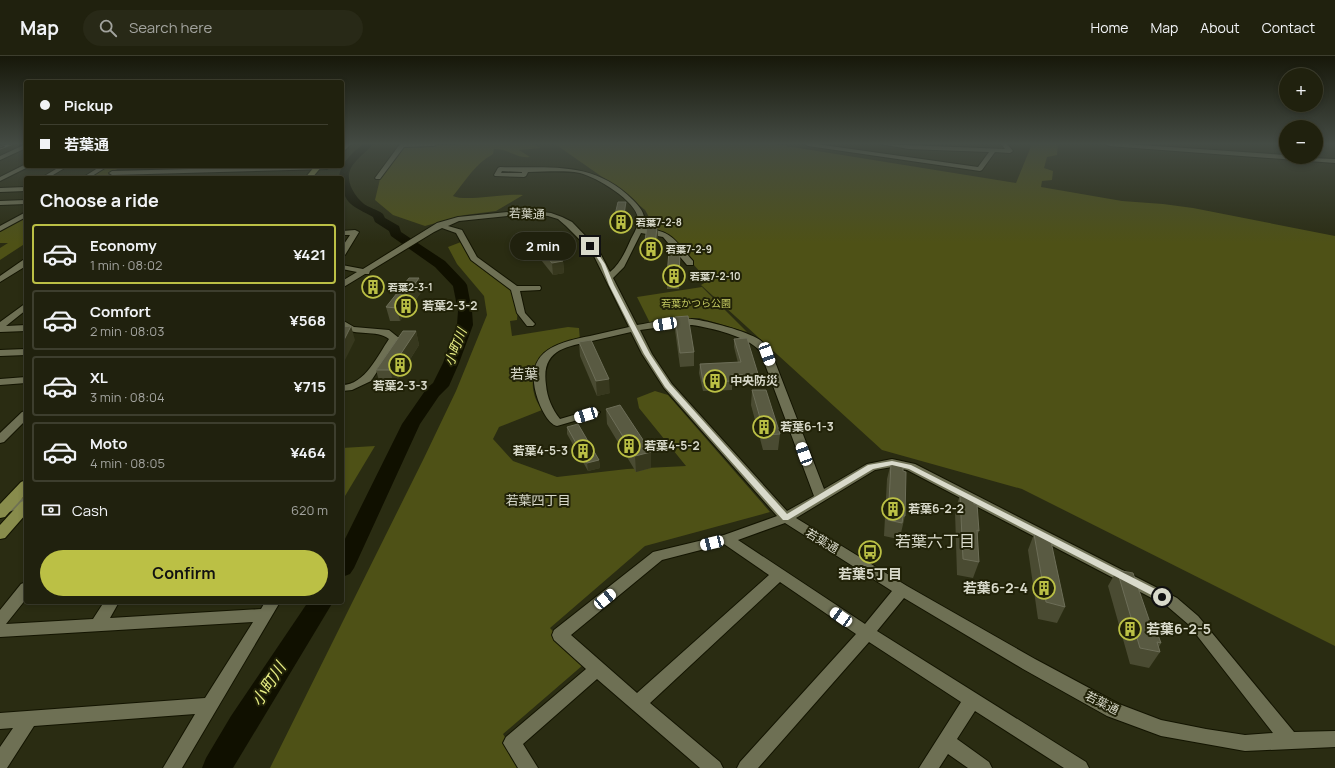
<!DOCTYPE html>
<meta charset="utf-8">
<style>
:root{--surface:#20210e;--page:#282917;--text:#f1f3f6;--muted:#a2a39e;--line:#3d3e2e;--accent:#bbc045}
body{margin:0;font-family:Manrope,"Noto Sans JP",sans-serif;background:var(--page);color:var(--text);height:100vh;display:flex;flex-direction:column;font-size:15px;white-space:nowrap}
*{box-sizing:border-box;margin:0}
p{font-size:13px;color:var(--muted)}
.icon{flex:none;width:22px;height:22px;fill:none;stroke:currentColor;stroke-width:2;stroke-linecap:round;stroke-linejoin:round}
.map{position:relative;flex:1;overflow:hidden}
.panel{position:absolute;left:24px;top:120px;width:320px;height:428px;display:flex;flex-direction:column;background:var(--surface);border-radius:4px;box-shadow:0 2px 6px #0003,0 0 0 1px var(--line)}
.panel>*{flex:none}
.top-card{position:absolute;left:24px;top:24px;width:320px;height:88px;border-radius:4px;box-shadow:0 2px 6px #0003,0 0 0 1px var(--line);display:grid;align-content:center;height:88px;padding:0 16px;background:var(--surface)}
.controls{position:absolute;left:1279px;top:12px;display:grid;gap:8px}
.controls a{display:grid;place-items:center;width:44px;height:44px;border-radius:50%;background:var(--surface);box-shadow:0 2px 6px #0003,0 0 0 1px var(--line);font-size:20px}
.end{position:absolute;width:18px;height:18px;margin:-9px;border:5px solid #d9dacb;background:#111;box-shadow:0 0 0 2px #111}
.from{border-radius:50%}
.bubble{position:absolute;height:28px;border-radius:14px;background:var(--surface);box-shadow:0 2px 6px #0003,0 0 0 1px var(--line);font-size:13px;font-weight:700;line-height:28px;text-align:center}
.car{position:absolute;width:12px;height:24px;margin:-12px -6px;border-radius:5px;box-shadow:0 0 3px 1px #0007;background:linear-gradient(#fff 24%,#345 0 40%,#fff 0 76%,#345 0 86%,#fff 0)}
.top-card b{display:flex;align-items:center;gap:14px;height:38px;font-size:15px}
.top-card b+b{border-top:1px solid var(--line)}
.top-card i{width:10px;height:10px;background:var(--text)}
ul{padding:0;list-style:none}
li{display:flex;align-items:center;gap:12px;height:60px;margin:0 8px 6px;padding:0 8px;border:2px solid var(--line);border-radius:4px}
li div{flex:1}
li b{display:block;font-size:15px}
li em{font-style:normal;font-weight:700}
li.selected{border-color:var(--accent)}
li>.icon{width:36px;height:36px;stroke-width:1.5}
h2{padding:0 16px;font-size:18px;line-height:48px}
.pay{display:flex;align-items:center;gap:10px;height:44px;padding:0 16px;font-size:15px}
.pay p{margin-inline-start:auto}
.cta{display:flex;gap:8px;margin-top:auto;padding:8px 16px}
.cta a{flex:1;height:46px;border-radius:24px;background:var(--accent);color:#111;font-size:16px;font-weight:700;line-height:46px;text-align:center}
header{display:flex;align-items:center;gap:24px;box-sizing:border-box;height:56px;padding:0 20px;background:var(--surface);border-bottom:1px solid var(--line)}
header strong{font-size:19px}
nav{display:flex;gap:22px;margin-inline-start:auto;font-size:14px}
.search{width:280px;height:36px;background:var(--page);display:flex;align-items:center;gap:10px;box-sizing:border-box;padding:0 14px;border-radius:22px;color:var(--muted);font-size:15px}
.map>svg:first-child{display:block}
.green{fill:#4e5116}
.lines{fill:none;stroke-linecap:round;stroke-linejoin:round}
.river{fill:#101000;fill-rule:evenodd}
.minor-casing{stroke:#131400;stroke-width:2}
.major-casing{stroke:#131400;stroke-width:2}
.minor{fill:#6e7054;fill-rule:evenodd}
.major{fill:#888c4c;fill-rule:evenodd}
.rail-casing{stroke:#a7a997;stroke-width:2.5}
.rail{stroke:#212208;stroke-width:1.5;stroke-dasharray:5;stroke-linecap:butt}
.wall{fill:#4a4b32}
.shaded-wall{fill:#37381e}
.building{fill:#595a42;stroke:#6d6e58}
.route{fill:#d9dacb}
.labels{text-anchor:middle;stroke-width:4;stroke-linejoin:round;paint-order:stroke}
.far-poi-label{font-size:10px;font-weight:bold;fill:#d9dacb;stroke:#212208;text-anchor:start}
.far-park-label{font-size:10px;fill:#c6cc62;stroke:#212208}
.street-label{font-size:12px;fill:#d9dacb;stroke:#212208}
.poi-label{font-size:12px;font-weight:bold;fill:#d9dacb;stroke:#212208;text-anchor:start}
.water-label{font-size:13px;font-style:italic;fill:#e7ed83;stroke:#212208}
.neighbourhood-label{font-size:13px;fill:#d9dacb;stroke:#212208}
.quarter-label{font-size:14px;fill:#d9dacb;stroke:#212208}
.near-poi-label{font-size:14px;font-weight:bold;fill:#d9dacb;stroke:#212208}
.near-neighbourhood-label{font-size:16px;fill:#d9dacb;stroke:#212208}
.near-water-label{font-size:16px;font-style:italic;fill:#e7ed83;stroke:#212208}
</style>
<header>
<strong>Map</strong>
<div class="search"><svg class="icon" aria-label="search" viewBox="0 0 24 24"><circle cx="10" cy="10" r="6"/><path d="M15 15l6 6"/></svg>Search here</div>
<nav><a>Home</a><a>Map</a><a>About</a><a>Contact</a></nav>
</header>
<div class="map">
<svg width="1335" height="712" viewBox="0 0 1335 712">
<rect width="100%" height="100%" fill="#2a2c12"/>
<g class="green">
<path d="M461,88H532L541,92L519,94L530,101C517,103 507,92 494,93L493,98C474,109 467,123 453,140C466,146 505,137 523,139L496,155L465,159L425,170L393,159L375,144L380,123L404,90L453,89Z"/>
<polygon points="555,88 774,88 1016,127 1032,88 1056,88 1058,89 1057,99 1047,101 1044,112 1053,115 1052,124 1042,125 1041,131 1122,145 1163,148 1193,152 1335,180 1335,590 1022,433 882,394 701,229 708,225 665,176 645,173 649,167 649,161 645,154 618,132"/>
<polygon points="108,110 122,110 103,122 88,122"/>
<polygon points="26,159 26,187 0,204 0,192 8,187 0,187 0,175"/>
<polygon points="567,180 574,188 555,191 548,184"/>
<path d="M461,186L514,234L518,250L517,264L510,265L512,280L568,271L579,272L580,285C570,287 555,287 547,294C536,303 530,323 534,337C535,343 539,349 542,354L499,371L493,383L513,405L557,421L627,413L686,410L639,352L637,342L655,335L668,339L770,456L645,490L550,572L583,609L503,678L524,712H270L424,402L456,335L487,259L484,240L457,208L448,191Z"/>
<polygon points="702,231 747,276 699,262 683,262 650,267 637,241"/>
<polygon points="375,390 342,445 342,392"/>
</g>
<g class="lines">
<g class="river">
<path d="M364,88H373C362,102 341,110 352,133C355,139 359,144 364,148C369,152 377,153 383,158L385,162L399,170L401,176L445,205L465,226L467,229L472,255L473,269L459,307L449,330L439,340L420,368L354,512L350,518L342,521V489L402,368L427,332L433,327L443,307L457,269L458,255L453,230L435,211L391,180L389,175L375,166L373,161C354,150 342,149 342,122H339C340,108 353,95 364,88Z"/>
<polygon points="308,546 333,546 233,712 202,712 206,702 231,660"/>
</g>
<g class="minor-casing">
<g id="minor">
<polygon points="26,88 26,92 0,104 0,100"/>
<polygon points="400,88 437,88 434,90 404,91 380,123 376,123 375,122"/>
<polygon points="805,88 816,88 978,111 989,96 909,93 880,88 1005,93 1001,88 1007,88 1013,95 1010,97 995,96 982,114 980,115 808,90"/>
<polygon points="1106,88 1126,88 1286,99 1286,101 1335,103 1335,107 1109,90"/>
<polygon points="26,108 26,110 29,110 28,111 0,125 0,121"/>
<polygon points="61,110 68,110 48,122 41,122"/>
<polygon points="101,110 108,110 89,122 82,122"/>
<polygon points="299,110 330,111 327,113 112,119 109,117 112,115"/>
<path d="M500,111C551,113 593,104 633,144C642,153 647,160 643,173C672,173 676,186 693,205V209H687L663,181L641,177L624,211L613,222L637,269C655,266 674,262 692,263C708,265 747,275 760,284C765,288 768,293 772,298L824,433L867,408L892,403L915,408L1177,542L1198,560L1294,676L1335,675V691L1245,695L1161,680L1107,660L1023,613L904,542L877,575L1086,706L1089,712H1064L975,655L957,683L989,706L992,712H968L948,698L939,712H919L961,646L869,586L758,712H737L740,706L856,578L780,526L650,647L720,706L723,712H700L597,623L523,688L538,712H518L503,687L506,681L586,613L554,584L552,579L554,574L653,496L724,479L777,460L664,332L642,298L631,276C618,279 605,282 592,285C565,291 541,294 546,329C547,341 552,353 560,363L594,353L600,356L598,358L557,370C548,368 541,352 538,344C522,297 553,287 590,280C603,277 616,274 629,271L592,196L566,170L558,163L548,160L526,158L459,165L448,170L462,174L477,201L517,230H540L541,232L540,234L520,235L525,257L535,268L533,270H527L517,257L511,234L471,204L456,177L442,172L434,176L370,215L369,218H365L342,232V225L357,216L342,213V209L363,213L437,167L458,161L526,154L551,157L562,161L572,166L598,193L610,216C621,207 626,194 631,183C634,177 639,169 638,163C637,145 596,121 580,117C563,114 545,116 528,116L526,120L524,121L495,120L494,119L498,112ZM502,115L522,116V117H501ZM692,269C711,272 747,280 760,295L814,440L787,455L672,328L652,298L640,274L669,270ZM892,411L907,414L1167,550L1188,568L1273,677L1245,679L1206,673L1161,664L1119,648L1035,603L907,530L796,462L875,414ZM785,467L892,535L865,568L738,484ZM724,488L769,519L637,637L571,579L662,504Z"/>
<polygon points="26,131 26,135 0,136 0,132"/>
<polygon points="26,144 26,148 0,149 0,145"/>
<polygon points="26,156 26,161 0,175 0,170"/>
<polygon points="355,174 359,176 345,199 342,199 342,191 350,179 342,179 342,175"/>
<polygon points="23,204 26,204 26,210 0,226 0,220"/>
<polygon points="26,247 26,254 6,270 26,269 26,275 0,276 0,266"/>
<path d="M342,264L354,271L389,274L399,282L371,325L352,334L342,335V329C365,329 378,299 389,283C376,273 356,281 342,271Z"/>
<polygon points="26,293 26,299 0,300 0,294"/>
<polygon points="26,321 26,327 0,329 0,323"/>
<polygon points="26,355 26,364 4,386 0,387 0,377 22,356"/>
<polygon points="26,441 26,450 0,459 0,449"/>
<polygon points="26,526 26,543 6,568 93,563 104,546 119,546 110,562 261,553 265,546 280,546 182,712 163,712 195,658 34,670 7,712 0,712 0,691 13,672 0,673 0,657 205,642 253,566 0,581 0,554 21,528"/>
</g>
</g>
<g class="major-casing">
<g id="major">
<polygon points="345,88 351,88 342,97 342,91"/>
<polygon points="315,110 322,110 312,122 305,122"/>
<polygon points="26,424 26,438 5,461 0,462 0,448 21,426"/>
<polygon points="26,444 26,458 5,482 0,483 0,469 21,446"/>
</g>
</g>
<use href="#minor" class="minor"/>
<use href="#major" class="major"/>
<g class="rail-casing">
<polyline id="rail" points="0,92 11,88"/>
</g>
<use href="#rail" class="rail"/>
</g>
<g class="wall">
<polygon points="626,157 623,175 615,175 614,163"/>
<polygon points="657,170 658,182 655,204 644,204 644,192"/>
<polygon points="529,178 563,205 564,217 553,219 530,190"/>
<polygon points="680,208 679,233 667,233 667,220"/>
<polygon points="419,222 422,235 400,265 390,265 386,251"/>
<polygon points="675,261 694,296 694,310 680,311 675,274"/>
<polygon points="416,275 419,289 394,329 380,328 376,314"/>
<polygon points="734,283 758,318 757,327 732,328 732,334 703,335 699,317 700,308 738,307 734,291"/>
<polygon points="579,286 610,337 597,340 580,300"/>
<polygon points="752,334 780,378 778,394 763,394 751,349"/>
<polygon points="606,353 651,412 636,416 607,368"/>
<polygon points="567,371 599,404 600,412 588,415 567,378"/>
<polygon points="891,407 903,415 905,460 901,477 900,476 898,483 884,480 887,423"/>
<polygon points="960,439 974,448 979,475 977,480 979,506 973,522 957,519 955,455"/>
<polygon points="1034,478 1065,551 1057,567 1038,563 1028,494"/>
<polygon points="1117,514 1154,578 1161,587 1159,591 1160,596 1149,612 1130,608 1108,530"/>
</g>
<g class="shaded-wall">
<polygon points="626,146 626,157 623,175 623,163"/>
<polygon points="657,170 658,182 655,204 655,192"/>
<polygon points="680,196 680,208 679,233 679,220"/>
<polygon points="563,205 564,217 553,219 552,207"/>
<polygon points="419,222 422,235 400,265 397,252"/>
<polygon points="351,270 355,284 342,310 342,288"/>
<polygon points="416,275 419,289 394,329 390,314"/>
<polygon points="609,323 610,337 597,340 596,325"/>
<polygon points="651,396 651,412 636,416 635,400"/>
<polygon points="599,404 600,412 588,415 587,407"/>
</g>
<g class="building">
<polygon points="618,146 626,146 623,163 614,163"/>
<polygon points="647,170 657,170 655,192 644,192"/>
<polygon points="539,176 563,205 552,207 529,178"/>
<polygon points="669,195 680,196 679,220 667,220"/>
<polygon points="409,222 419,222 397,252 386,251"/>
<polygon points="688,260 694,296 680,297 675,261"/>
<polygon points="351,270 342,288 342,271"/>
<polygon points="403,275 416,275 390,314 376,314"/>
<polygon points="747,282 758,318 731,319 733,325 703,326 700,308 741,306 734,283"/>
<polygon points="591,284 609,323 596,325 579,286"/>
<polygon points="752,334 766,334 780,378 765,379"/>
<polygon points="620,349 651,396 635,400 606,353"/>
<polygon points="578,368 599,404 587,407 567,371"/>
<polygon points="891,407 903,409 903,415 906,416 905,460 903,460 902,467 888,464"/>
<polygon points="960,439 973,441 974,448 977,448 979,475 977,474 979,506 963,503"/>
<polygon points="1034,478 1050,481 1065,551 1046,546"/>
<polygon points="1117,514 1133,517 1154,578 1158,579 1161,587 1157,586 1160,596 1140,592"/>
</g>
<linearGradient id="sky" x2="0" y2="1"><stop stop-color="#17180a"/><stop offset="0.47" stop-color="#444b44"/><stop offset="1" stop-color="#444b44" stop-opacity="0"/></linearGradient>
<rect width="1335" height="187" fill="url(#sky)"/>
<polygon class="route" points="589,189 592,189 605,208 614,229 650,298 670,328 787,458 868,409 892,405 911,409 1165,538 1167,541 1165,543 1159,543 909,413 892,409 873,413 788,464 783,464 665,331 644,298 609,229 601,208"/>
<defs>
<g id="building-ring" transform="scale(1.15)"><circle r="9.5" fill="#212208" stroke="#bbc045" stroke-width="1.5"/><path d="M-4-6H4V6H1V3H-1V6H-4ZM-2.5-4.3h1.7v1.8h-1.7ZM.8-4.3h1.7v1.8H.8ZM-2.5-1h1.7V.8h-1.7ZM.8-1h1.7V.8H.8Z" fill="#bbc045"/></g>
<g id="bus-ring" transform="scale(1.15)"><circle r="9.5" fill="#212208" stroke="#bbc045" stroke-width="1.5"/><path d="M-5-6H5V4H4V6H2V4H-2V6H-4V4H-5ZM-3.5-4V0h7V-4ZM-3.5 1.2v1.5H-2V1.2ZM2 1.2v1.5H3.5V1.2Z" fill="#bbc045"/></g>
</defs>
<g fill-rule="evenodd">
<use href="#building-ring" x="621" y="166"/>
<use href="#building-ring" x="651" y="193"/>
<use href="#building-ring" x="674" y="220"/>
<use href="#building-ring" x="373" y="231"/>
<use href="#building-ring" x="406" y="250"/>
<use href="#building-ring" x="400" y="309"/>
<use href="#building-ring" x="715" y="325"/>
<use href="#building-ring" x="764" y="371"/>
<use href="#building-ring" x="629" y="390"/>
<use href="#building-ring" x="583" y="395"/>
<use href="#building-ring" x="893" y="453"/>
<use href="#bus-ring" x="870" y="496"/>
<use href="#building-ring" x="1044" y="532"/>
<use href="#building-ring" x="1130" y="573"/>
</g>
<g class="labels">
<g class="far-poi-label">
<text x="636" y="170">若葉7-2-8</text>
<text x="666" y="197">若葉7-2-9</text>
<text x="690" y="224">若葉7-2-10</text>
<text x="388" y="235">若葉2-3-1</text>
</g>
<g class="far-park-label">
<text x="696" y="251">若葉かつら公園</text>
</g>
<g class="street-label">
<text transform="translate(527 158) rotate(2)" y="4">若葉通</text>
<text transform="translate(822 485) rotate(31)" y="4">若葉通</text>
<text transform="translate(1102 647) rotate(27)" y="4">若葉通</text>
</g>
<g class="poi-label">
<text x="422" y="254">若葉2-3-2</text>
<text x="730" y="329">中央防災</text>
<text x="400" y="334" text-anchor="middle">若葉2-3-3</text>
<text x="780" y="375">若葉6-1-3</text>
<text x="644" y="394">若葉4-5-2</text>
<text x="568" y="399" text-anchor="end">若葉4-5-3</text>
<text x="908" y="457">若葉6-2-2</text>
</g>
<g class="water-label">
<text transform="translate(455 291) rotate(-69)" y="5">小町川</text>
</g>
<g class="neighbourhood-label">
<text x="538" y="449">若葉四丁目</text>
</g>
<g class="quarter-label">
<text x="524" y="323">若葉</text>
</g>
<g class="near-poi-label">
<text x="870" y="523">若葉5丁目</text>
<text x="1028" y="537" text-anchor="end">若葉6-2-4</text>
<text x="1146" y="578" text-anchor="start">若葉6-2-5</text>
</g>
<g class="near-neighbourhood-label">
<text x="935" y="491">若葉六丁目</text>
</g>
<g class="near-water-label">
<text transform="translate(268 628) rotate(-57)" y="6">小町川</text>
</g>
</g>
</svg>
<div class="controls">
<a>+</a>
<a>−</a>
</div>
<i class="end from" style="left:1162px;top:541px"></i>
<i class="end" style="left:590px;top:190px"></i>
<div class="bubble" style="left:510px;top:176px;width:66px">2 min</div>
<i class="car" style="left:665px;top:268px;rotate:261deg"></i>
<i class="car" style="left:767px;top:298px;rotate:160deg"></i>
<i class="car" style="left:586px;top:359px;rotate:253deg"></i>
<i class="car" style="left:804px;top:398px;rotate:340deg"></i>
<i class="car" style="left:712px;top:487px;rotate:256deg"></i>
<i class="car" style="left:605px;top:543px;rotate:51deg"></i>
<i class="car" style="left:841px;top:561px;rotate:304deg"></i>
<div class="top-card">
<b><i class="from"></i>Pickup</b>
<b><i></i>若葉通</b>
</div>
<section class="panel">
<h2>Choose a ride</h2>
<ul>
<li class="selected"><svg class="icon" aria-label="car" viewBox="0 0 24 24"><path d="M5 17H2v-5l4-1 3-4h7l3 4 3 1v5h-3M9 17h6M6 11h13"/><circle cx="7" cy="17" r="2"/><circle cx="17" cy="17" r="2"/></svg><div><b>Economy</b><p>1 min · 08:02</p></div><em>¥421</em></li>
<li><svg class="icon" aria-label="car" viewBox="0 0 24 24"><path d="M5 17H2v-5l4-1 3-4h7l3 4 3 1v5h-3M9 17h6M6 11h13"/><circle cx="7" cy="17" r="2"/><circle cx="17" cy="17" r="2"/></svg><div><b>Comfort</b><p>2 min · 08:03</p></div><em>¥568</em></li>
<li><svg class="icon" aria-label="car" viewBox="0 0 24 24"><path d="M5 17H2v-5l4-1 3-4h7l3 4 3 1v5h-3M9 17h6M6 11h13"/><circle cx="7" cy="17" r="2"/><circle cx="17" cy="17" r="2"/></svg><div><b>XL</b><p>3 min · 08:04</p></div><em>¥715</em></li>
<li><svg class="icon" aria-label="car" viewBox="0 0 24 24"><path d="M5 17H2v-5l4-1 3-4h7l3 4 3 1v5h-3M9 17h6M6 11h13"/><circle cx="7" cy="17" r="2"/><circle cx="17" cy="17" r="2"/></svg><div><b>Moto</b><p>4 min · 08:05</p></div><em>¥464</em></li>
</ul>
<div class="pay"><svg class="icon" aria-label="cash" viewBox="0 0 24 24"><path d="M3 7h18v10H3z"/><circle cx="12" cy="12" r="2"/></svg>Cash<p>620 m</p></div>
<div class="cta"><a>Confirm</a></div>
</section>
</div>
